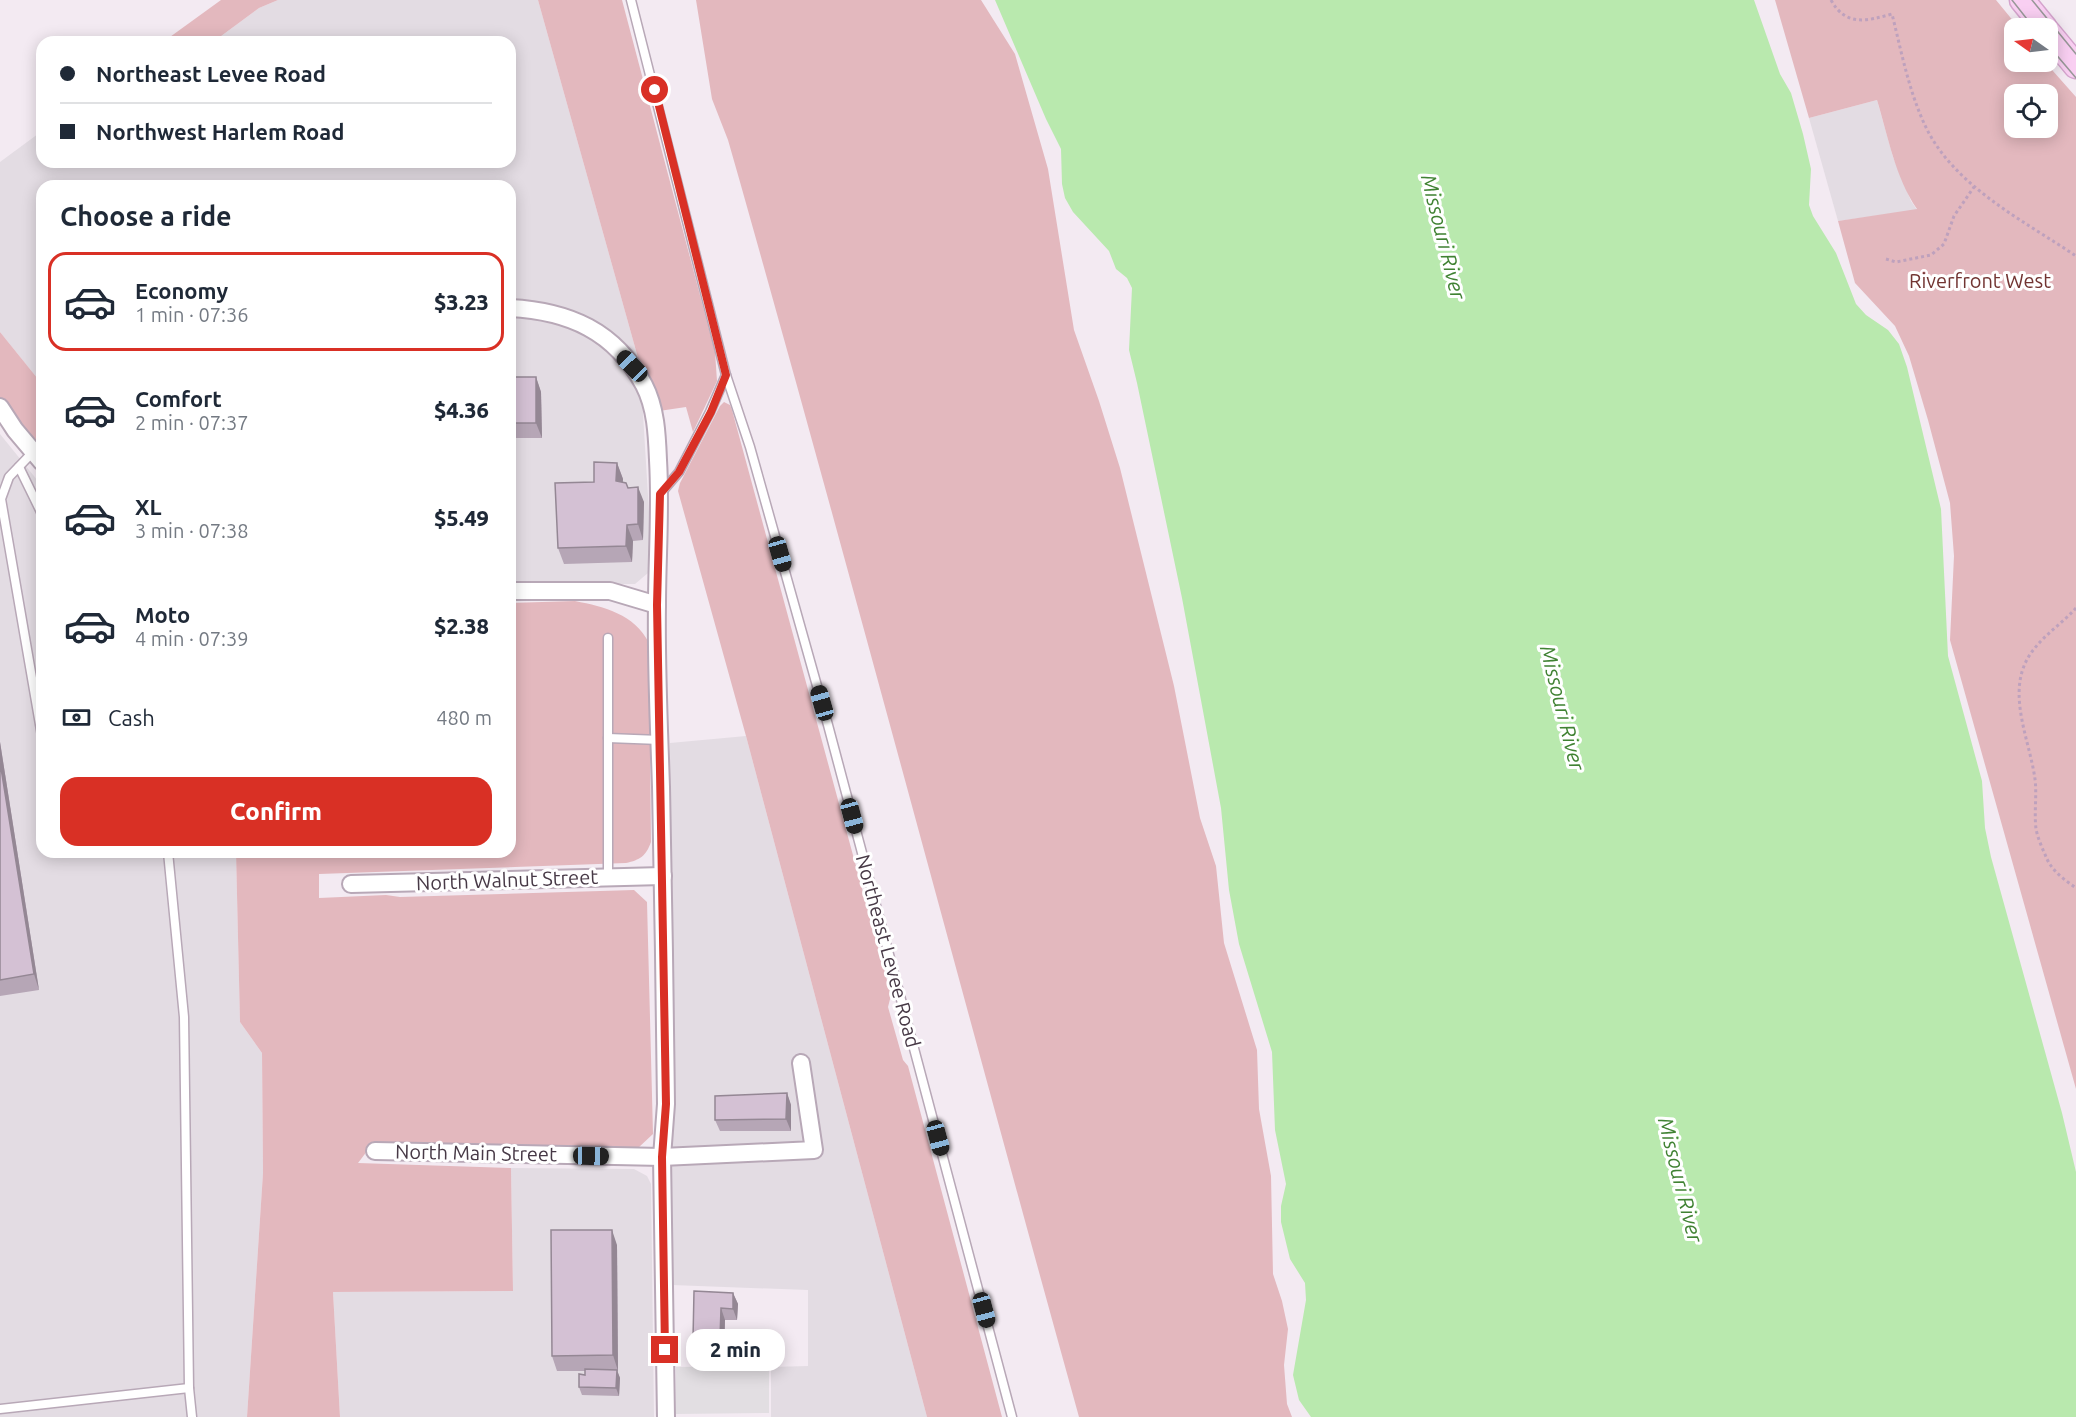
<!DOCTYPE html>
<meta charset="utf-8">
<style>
:root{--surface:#fff;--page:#f6f6f7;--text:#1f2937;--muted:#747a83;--line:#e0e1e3;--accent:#d93025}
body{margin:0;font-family:Ubuntu,sans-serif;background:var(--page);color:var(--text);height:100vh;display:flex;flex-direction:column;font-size:22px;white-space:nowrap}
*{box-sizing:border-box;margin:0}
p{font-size:20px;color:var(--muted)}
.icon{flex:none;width:33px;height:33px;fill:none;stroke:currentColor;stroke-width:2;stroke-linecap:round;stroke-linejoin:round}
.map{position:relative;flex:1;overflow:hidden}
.details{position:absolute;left:36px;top:180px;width:480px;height:678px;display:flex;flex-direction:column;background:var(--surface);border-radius:18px;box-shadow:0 3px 15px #0003}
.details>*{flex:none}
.top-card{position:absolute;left:36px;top:36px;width:480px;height:132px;border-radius:18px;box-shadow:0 3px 15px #0003;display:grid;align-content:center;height:132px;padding:0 24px;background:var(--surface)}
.needle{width:39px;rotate:284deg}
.controls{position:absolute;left:2004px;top:18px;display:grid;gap:12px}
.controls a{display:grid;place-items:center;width:54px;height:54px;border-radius:12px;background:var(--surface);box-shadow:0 3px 15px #0003;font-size:30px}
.end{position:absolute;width:27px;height:27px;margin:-14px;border:8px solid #d93025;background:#fff;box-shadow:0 0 0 3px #fff}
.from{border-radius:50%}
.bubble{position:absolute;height:42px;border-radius:18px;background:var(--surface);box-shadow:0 3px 15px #0003;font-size:20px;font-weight:800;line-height:42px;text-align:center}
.car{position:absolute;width:18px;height:36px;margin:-18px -9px;border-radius:8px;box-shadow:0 0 4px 2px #0007;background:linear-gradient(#222 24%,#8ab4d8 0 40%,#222 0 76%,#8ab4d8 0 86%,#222 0)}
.top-card b{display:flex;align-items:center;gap:21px;height:57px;font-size:22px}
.top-card b+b{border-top:2px solid var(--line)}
.top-card i{width:15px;height:15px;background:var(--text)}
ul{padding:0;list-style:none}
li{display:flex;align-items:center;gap:18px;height:99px;margin:0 12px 9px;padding:0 12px;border:3px solid transparent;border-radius:18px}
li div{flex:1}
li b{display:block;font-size:22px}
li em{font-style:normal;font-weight:800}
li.active{border-color:var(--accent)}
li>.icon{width:54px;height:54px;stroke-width:1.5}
h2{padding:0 24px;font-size:27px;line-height:72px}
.pay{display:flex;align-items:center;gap:15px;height:66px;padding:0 24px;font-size:22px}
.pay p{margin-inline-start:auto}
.action{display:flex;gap:12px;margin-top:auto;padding:12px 24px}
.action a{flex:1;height:69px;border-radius:18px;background:var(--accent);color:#fff;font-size:24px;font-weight:800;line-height:69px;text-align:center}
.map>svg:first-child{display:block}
.industrial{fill:#e3dce3}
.green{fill:#e3b8be;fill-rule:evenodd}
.parking{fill:#e2dee2}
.water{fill:#b9e9ae}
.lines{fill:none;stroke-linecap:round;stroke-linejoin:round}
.lane-casing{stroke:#b8a8b7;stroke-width:11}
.street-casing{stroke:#b8a8b7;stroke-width:20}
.secondary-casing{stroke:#d4a4cd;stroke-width:27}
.path{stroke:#bea1bd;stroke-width:3;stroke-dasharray:3 3;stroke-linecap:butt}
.lane{stroke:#fff;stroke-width:8}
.street{stroke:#fff;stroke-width:16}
.secondary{stroke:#f9cff2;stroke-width:24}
.tram{stroke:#989898;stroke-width:1.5}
.wall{fill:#b6a6b6}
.shaded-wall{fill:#948794}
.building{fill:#d4c1d4;stroke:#948794;stroke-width:1.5}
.route{stroke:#d93025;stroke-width:8}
.labels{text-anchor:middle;stroke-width:6;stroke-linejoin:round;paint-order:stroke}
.park-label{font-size:20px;fill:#723432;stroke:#fff}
.street-label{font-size:20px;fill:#473946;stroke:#fff}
.water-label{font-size:21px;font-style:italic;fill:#408233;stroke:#fff}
</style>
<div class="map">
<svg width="2076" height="1417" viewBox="0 0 2076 1417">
<rect width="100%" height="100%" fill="#f3eaf2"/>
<g class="industrial">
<polygon points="278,0 538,0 640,365 652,561 648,573 635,584 510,584 510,186 42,186 42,384 0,332 0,162 42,131 42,162 510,162 510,42 213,42 259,8"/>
<polygon points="1877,100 1893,157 1911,201 1917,210 1838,221 1809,118"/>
<polygon points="0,434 42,486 42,852 236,852 240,1022 262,1053 263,1173 247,1417 0,1417"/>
<polygon points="746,736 927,1417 771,1417 771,1367 808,1366 808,1290 672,1285 670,743"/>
<polygon points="511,1168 634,1169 647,1176 651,1184 654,1417 340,1417 333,1292 513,1291"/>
</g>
<g class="green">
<polygon points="221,0 278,0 259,8 213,42 163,42"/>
<polygon points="538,0 622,0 715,352 717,381 693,432 686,407 659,411 640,365"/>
<path d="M696,0H981L1015,54L1048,169L1074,330L1099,401L1120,468L1174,686L1200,818L1216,866L1224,943L1257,1050L1259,1109L1271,1176L1273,1274L1282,1301L1288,1329L1284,1365L1287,1404L1292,1417H1079C965,1006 856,593 740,182L728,140L712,99Z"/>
<path d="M1775,0H1996L2019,28H2014V62H2045L2076,97V1089L1950,640L1954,556L1950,503L1928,420L1909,356L1895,326L1855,283L1838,221L1917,209C1895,177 1888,136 1877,100L1809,118ZM2014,94H2048V128H2014Z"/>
<polygon points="0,332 42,384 42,453 0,399"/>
<polygon points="724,402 730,405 732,410 891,995 888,1007 903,1060 908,1066 1002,1417 927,1417 746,736 678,491 680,483 720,406"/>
<path d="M575,601C605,607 634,614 649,643L651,842C646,856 640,860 626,863L319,874V898L386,895L400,897L634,890L647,902L653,1134L638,1148L374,1142L358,1163L511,1168L513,1291L333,1292L340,1417H247L263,1173L262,1053L240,1022L236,852H510V603Z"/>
</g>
<polygon class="parking" points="769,1366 769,1413 676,1414 676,1367"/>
<polygon class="water" points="995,0 1754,0 1780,74 1791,93 1803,134 1811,169 1809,205 1813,216 1836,253 1856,304 1866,315 1888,330 1899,344 1907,367 1941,509 1948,656 1982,781 1985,828 1991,857 2062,1113 2076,1172 2076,1417 1311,1417 1299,1400 1293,1375 1306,1300 1305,1283 1290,1259 1281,1222 1281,1206 1286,1184 1275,1130 1272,1052 1239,944 1229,890 1221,808 1182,598 1137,383 1129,350 1132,288 1127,278 1116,269 1109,251 1073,212 1065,198 1062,184 1061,149 1046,119"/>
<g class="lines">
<g class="lane-casing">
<g id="lane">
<polyline points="631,0 726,375 750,447 828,725 1012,1417"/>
<polyline points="33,452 9,477 1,499 42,736"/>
<polyline points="19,467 42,514"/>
<polyline points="661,493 679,472 710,412 726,375"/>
<polyline points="608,638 608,877"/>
<polyline points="608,738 660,740"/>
<polyline points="168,852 184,1017 189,1388 192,1417"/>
<polyline points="0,1409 189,1388"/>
</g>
</g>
<g class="street-casing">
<g id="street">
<path d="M510,308C569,311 615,331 644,385C656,408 657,435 658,460C661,509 657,557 657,605C656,666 659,726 661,787C663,893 665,998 666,1104L662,1157L666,1417"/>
<polyline points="0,407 15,430 42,462"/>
<polyline points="510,591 610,591 657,605"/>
<polyline points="351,884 663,876"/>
<polyline points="375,1151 662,1157 814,1150 801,1063"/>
</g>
</g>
<g class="secondary-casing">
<g id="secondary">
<polyline points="2022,0 2045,28"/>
<polyline points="2048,32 2076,66"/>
</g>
</g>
<g class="path">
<path d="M1831,0C1846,27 1867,21 1892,14C1901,50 1908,87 1923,121C1950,184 2021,219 2076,256"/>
<polyline points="1886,259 1896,262 1931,255 1944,244 1954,216 1974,187"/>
<path d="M2076,608C2059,627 2034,641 2024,666C2010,701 2030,743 2035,779C2037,795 2034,812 2036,829C2038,839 2043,850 2047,859C2053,872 2065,880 2076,888"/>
</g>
<use href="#lane" class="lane"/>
<use href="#street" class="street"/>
<use href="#secondary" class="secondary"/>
<g class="tram">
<polyline points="2012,0 2034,28"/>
<polyline points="2032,0 2076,54"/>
<polyline points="2048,45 2076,78"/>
</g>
</g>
<g class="wall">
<polygon points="510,377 536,377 541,392 542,438 510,438"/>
<polygon points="617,463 623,479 622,483 644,502 643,540 633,541 632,562 564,564 558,548 594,482"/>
<polygon points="0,742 39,990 0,996"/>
<polygon points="787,1093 791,1105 791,1131 720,1131 715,1120"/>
<polygon points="617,1245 618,1371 617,1371 620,1378 619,1396 582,1395 579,1387 585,1375 585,1371 557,1371 552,1356"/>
<polygon points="733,1293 738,1304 737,1320 725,1320 724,1351 697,1350 693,1339"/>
</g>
<g class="shaded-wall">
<polygon points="536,377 541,392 542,438 536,423"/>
<polygon points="617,463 623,479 622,497 616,481"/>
<polygon points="638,487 644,502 643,540 638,524"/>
<polygon points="627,525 633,541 632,562 626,546"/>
<polygon points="0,742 39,990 34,974 0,762"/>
<polygon points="787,1093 791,1105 791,1131 786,1119"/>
<polygon points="612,1230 617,1245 618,1371 613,1355"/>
<polygon points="733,1293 738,1304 737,1320 733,1309"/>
<polygon points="721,1308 725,1320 724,1351 720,1339"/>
<polygon points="617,1370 620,1378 619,1396 616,1388"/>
</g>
<g class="building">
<rect x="510" y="377" width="26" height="46"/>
<polygon points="594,462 617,463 616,481 626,483 628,488 638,487 638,524 627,525 626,546 558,548 555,483 594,482"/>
<polygon points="0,762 34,974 0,980"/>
<polygon points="787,1093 786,1119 715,1120 715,1096"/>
<polygon points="551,1230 612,1230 613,1355 552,1356"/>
<polygon points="694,1291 733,1293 733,1309 721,1308 720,1339 693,1339"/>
<polygon points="585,1369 617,1370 616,1388 579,1387 579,1374 585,1375"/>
</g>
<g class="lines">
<polyline class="route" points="655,90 726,375 711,412 679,472 660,494 657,605 666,1104 662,1157 665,1350"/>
</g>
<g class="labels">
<g class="park-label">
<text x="1980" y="288">Riverfront West</text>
</g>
<g class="street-label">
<text transform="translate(507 880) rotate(-2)" y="7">North Walnut Street</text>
<text transform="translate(888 951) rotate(75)" y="7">Northeast Levee Road</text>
<text transform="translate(476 1153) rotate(1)" y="7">North Main Street</text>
</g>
<g class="water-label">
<text transform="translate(1443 237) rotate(76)" y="7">Missouri River</text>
<text transform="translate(1562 708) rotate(76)" y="7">Missouri River</text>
<text transform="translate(1680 1180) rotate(76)" y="7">Missouri River</text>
</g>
</g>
</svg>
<div class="controls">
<a><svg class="needle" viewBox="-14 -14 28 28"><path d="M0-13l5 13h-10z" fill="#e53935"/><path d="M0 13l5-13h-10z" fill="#747a83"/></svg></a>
<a><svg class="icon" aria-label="locate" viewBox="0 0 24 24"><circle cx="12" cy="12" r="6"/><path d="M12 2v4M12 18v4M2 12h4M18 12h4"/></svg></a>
</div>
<i class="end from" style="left:655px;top:90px"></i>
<i class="end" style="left:665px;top:1350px"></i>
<div class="bubble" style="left:686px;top:1329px;width:99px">2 min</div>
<i class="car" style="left:632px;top:366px;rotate:316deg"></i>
<i class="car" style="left:780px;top:554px;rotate:164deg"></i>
<i class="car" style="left:822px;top:703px;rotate:344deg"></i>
<i class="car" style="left:852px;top:816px;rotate:165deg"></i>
<i class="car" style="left:938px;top:1138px;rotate:165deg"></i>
<i class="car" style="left:591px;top:1156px;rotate:91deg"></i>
<i class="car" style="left:984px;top:1310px;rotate:165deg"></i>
<div class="top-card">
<b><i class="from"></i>Northeast Levee Road</b>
<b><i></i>Northwest Harlem Road</b>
</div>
<section class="details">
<h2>Choose a ride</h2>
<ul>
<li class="active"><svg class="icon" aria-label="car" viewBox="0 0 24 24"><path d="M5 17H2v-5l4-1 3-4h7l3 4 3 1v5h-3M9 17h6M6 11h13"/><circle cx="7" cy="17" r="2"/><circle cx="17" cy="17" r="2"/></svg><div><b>Economy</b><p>1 min · 07:36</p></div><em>$3.23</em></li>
<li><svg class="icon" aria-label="car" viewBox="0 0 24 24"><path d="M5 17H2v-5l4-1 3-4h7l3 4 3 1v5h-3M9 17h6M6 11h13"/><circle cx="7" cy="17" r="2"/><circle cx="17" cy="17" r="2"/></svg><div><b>Comfort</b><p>2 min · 07:37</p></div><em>$4.36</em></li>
<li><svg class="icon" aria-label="car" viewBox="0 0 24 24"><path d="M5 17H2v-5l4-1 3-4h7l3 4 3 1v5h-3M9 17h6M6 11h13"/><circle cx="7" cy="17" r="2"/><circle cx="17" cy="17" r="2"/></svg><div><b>XL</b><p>3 min · 07:38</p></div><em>$5.49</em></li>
<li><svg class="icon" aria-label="car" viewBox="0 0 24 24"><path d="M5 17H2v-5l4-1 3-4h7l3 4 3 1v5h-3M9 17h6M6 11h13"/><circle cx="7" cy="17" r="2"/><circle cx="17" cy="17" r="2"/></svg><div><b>Moto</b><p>4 min · 07:39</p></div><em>$2.38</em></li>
</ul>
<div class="pay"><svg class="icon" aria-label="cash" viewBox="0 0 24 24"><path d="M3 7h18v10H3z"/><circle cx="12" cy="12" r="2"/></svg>Cash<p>480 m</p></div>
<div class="action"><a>Confirm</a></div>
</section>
</div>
